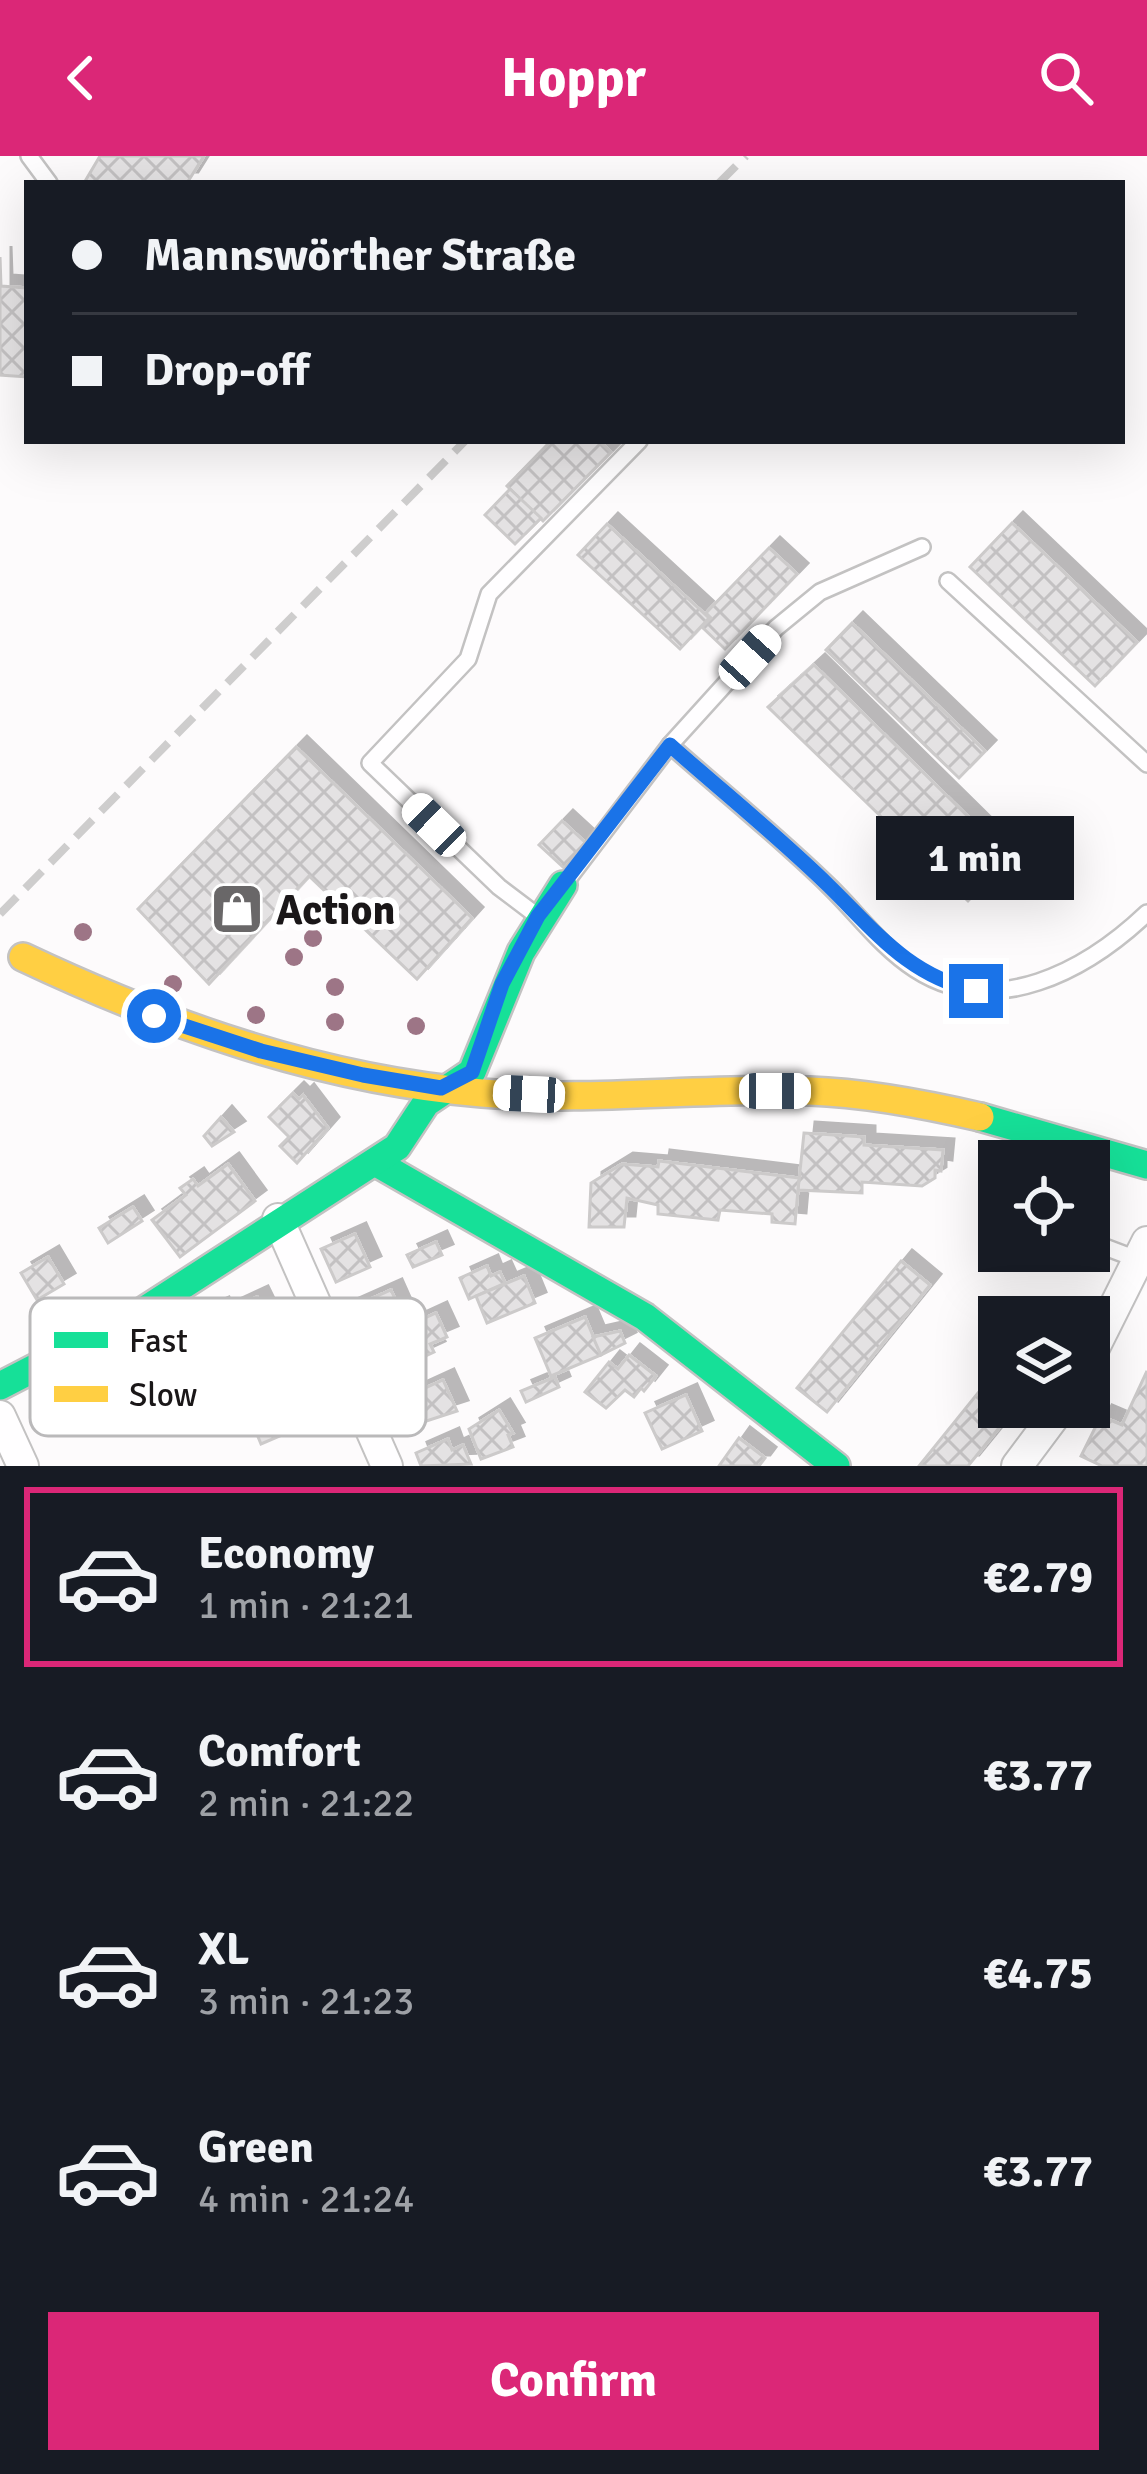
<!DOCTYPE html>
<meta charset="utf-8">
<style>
:root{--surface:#171b24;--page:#20242c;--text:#f1f3f6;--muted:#9ea1a6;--line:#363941;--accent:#db2777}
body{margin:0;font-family:Signika,sans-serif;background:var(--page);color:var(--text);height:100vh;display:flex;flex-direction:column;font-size:45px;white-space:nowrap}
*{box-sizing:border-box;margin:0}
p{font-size:39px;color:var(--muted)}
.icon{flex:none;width:66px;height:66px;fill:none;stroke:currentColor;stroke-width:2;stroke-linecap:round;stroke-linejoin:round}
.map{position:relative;height:1310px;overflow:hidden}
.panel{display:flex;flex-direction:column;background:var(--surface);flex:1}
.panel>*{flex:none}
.guide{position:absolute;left:24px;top:24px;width:1101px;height:264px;border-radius:0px;box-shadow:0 12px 48px #0002;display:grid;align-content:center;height:264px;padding:0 48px;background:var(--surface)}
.buttons{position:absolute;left:978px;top:984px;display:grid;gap:24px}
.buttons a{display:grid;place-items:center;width:132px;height:132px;border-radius:0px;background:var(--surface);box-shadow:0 12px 48px #0002;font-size:60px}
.end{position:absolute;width:54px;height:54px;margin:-27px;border:15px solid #1a73e8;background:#fff;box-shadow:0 0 0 6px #fff}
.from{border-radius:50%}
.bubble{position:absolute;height:84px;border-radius:0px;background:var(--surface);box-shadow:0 12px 48px #0002;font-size:39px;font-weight:700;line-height:84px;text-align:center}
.car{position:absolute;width:36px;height:72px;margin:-36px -18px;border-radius:15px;box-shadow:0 0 9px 3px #0007;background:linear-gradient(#fff 24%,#345 0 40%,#fff 0 76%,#345 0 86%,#fff 0)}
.guide b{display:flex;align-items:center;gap:42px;height:114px;font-size:45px}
.guide b+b{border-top:3px solid var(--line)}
.guide i{width:30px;height:30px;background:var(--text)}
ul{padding:21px 0 0;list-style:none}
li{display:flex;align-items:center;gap:36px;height:180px;margin:0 24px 18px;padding:0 24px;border:6px solid transparent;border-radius:0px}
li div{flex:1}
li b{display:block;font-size:45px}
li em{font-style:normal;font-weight:700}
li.selected{border-color:var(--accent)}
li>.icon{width:108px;height:108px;stroke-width:1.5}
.cta{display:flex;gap:24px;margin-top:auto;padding:24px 48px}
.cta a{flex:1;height:138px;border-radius:0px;background:var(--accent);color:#fff;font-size:48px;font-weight:700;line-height:138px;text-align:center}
header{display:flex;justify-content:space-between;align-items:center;height:156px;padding:0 48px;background:var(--accent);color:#fff;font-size:54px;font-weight:700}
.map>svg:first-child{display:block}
.building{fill:url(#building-cross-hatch);stroke:#cccaca;stroke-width:3;filter:url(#shadow)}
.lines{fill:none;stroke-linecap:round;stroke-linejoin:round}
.lane-casing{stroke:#c3c2c2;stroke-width:20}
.street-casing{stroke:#c3c2c2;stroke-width:34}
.fast-casing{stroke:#c3c2c2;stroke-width:32}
.slow-casing{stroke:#c3c2c2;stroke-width:32}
.lane{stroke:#fffeff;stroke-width:15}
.street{stroke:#fffeff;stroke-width:30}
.fast{stroke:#16e098;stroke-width:27}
.slow{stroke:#ffcf43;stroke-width:27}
.rail{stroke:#cecdcd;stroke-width:8;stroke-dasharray:24 12;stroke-linecap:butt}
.tree{fill:#9d7586}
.route{stroke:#1a73e8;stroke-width:15}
.labels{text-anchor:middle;stroke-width:12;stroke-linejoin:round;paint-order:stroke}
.poi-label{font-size:42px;font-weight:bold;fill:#1a1718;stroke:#fff;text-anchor:start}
.key{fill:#fff;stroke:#bab9ba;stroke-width:3}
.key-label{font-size:33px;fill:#1a1718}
</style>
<header><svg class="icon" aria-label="back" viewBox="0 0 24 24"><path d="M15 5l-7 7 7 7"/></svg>Hoppr<svg class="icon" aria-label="search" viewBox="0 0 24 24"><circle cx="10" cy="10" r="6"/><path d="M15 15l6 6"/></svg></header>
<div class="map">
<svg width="1147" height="1310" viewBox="0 0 1147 1310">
<defs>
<pattern id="building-cross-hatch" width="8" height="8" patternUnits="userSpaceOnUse" patternTransform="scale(3)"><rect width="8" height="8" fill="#e4e2e3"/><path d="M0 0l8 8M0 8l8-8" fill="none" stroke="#c3c1c2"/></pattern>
<filter id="shadow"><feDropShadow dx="11" dy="-11" stdDeviation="0" flood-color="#0004"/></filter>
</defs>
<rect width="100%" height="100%" fill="#fdfbfc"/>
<g class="building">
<polygon points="100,0 204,0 187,27 84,27"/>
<polygon points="0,101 1,130 27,132 27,221 0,219"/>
<polygon points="551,285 599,285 611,296 543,365 507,330"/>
<polygon points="510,333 541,362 515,388 485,359"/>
<polygon points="1012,367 1137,486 1095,530 970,411"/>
<polygon points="607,368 709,462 680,493 578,399"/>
<polygon points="769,392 797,418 725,493 702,471 711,462 706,457"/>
<polygon points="852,467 985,595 959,622 826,494"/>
<polygon points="814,509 1010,702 968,745 768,551"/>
<polygon points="296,591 472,762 417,823 309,720 209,828 138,753"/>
<polygon points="562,665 587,688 564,712 539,689"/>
<polygon points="293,937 299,943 303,939 328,972 297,1007 280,990 289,981 269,961"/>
<polygon points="221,961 234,976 212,990 204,980"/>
<polygon points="804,977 864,981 864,989 943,994 941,1015 935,1014 935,1022 922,1030 862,1026 862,1037 798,1034"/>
<polygon points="659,1005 799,1022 795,1068 772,1066 772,1058 720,1054 718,1064 658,1058 658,1049 627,1042 624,1071 589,1071 591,1027 622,1008 658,1011"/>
<polygon points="228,1008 255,1045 180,1101 152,1064 186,1039 180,1032 193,1023 198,1030"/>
<polygon points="133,1051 142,1065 108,1087 99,1072"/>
<polygon points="355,1078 370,1111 336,1126 321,1093"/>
<polygon points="436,1086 442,1099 413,1111 407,1099"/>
<polygon points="48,1101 64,1128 37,1144 21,1117"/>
<polygon points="901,1105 930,1129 827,1256 797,1232"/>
<polygon points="487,1110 491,1120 500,1116 505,1127 469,1143 460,1122"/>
<polygon points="524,1120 535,1147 487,1167 476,1140"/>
<polygon points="391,1134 407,1170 364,1190 348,1153"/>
<polygon points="257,1141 274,1176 234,1193 228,1179 216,1184 204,1158 218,1152 220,1158"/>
<polygon points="436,1157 447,1181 430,1188 434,1196 404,1210 406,1215 378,1221 364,1190"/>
<polygon points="585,1161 601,1199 551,1220 535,1182"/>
<polygon points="620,1175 625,1187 601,1199 593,1181"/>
<polygon points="629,1199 656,1220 644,1235 641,1232 634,1241 625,1234 606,1252 585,1236 609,1206 618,1213"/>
<polygon points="999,1211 999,1251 1016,1251 968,1310 919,1310"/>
<polygon points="1147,1215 1147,1310 1102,1310 1081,1300 1101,1260 1122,1269"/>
<polygon points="555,1221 559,1231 526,1246 521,1235"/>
<polygon points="316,1224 333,1264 314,1272 312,1266 261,1288 247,1254"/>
<polygon points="443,1224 457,1255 405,1272 388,1249"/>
<polygon points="686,1239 702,1275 662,1293 645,1257"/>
<polygon points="499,1254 513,1277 508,1279 513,1291 481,1303 469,1273"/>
<polygon points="739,1282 765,1302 759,1310 719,1310"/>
<polygon points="448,1283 452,1294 463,1289 471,1308 421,1310 416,1297"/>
</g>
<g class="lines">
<g class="lane-casing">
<g id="lane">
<polyline points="29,0 49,27"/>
<polyline points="948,425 1147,608"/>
<path d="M670,589C723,636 779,681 829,730C858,758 881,791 915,813C995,865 1087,814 1147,757"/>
<polyline points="565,727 670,589 776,472 820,436 922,391"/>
<polyline points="536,759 499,731 370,607 468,503 489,438 639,285"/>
<polyline points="1089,1085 1139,1104"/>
</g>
</g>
<g class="street-casing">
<g id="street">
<polyline points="278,1063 387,1310"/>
<polyline points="1089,1202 1147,1086"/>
<polyline points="0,1260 23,1310"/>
<polyline points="1017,1310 1061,1251"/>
</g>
</g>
<g class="fast-casing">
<g id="fast">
<polyline points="980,961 1147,1009"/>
<polyline points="375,1006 645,1161 836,1310"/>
<polyline points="0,1230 137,1159 397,991 426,947 472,916 521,796 563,729"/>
</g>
</g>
<g class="slow-casing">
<path id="slow" d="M23,801C167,869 322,924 482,937C591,946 701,931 810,935C867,937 924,948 980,961"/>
</g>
<use href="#lane" class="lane"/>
<use href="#street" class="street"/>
<use href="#fast" class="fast"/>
<use href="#slow" class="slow"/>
<g class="rail">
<polyline points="719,27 746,0"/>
<polyline points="0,758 465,285"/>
</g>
</g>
<g class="tree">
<circle cx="83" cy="776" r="9"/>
<circle cx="313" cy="782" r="9"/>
<circle cx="294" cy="801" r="9"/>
<circle cx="173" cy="828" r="9"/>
<circle cx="335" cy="831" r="9"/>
<circle cx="256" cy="859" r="9"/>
<circle cx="335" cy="866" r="9"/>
<circle cx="416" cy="870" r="9"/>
</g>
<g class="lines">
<path class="route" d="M154,860L261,895L363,919L441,932L472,916L502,828L538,760L670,589C723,636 779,681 829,730C877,777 908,819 976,835"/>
</g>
<defs>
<g id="shop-square" transform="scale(2.7)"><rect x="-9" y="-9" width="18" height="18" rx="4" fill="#696768" stroke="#fff"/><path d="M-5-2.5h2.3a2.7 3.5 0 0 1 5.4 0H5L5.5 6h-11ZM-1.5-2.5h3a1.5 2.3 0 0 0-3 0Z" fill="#fff"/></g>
</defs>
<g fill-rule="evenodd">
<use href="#shop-square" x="237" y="753"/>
</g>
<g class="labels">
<g class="poi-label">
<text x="276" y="768">Action</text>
</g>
</g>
<rect x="30" y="1142" width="396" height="138" rx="18" class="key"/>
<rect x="54" y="1176" width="54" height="16" fill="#16e098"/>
<rect x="54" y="1230" width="54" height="16" fill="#ffcf43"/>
<g class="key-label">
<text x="129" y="1196">Fast</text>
<text x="129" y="1250">Slow</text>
</g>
</svg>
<div class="buttons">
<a><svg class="icon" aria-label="locate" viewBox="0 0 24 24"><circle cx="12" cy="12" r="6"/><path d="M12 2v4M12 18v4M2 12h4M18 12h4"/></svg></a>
<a><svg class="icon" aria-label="layers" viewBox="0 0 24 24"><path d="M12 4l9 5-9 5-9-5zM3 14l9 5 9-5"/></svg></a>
</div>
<i class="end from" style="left:154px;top:860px"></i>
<i class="end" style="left:976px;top:835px"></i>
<div class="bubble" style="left:876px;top:660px;width:198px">1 min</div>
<i class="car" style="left:750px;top:501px;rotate:42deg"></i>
<i class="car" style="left:434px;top:669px;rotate:314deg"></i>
<i class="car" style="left:775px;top:935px;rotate:90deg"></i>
<i class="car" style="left:529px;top:938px;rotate:273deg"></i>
<div class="guide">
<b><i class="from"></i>Mannswörther Straße</b>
<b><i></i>Drop-off</b>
</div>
</div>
<section class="panel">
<ul>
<li class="selected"><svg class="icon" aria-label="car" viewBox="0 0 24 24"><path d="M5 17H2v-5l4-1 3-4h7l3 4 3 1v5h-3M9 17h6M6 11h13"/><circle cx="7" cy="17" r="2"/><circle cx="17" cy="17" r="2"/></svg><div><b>Economy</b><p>1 min · 21:21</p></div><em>€2.79</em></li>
<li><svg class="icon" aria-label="car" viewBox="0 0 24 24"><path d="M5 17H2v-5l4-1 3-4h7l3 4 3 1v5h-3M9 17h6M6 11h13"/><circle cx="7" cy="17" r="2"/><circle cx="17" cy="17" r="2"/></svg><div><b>Comfort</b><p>2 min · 21:22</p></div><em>€3.77</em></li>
<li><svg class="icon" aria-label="car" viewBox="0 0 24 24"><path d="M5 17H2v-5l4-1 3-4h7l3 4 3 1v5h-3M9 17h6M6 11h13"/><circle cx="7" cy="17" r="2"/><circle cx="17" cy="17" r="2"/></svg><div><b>XL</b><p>3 min · 21:23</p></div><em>€4.75</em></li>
<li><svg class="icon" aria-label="car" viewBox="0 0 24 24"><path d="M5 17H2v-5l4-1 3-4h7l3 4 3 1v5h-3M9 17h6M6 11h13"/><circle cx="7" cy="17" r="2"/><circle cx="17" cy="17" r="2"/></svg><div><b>Green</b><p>4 min · 21:24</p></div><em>€3.77</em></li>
</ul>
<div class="cta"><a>Confirm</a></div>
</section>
